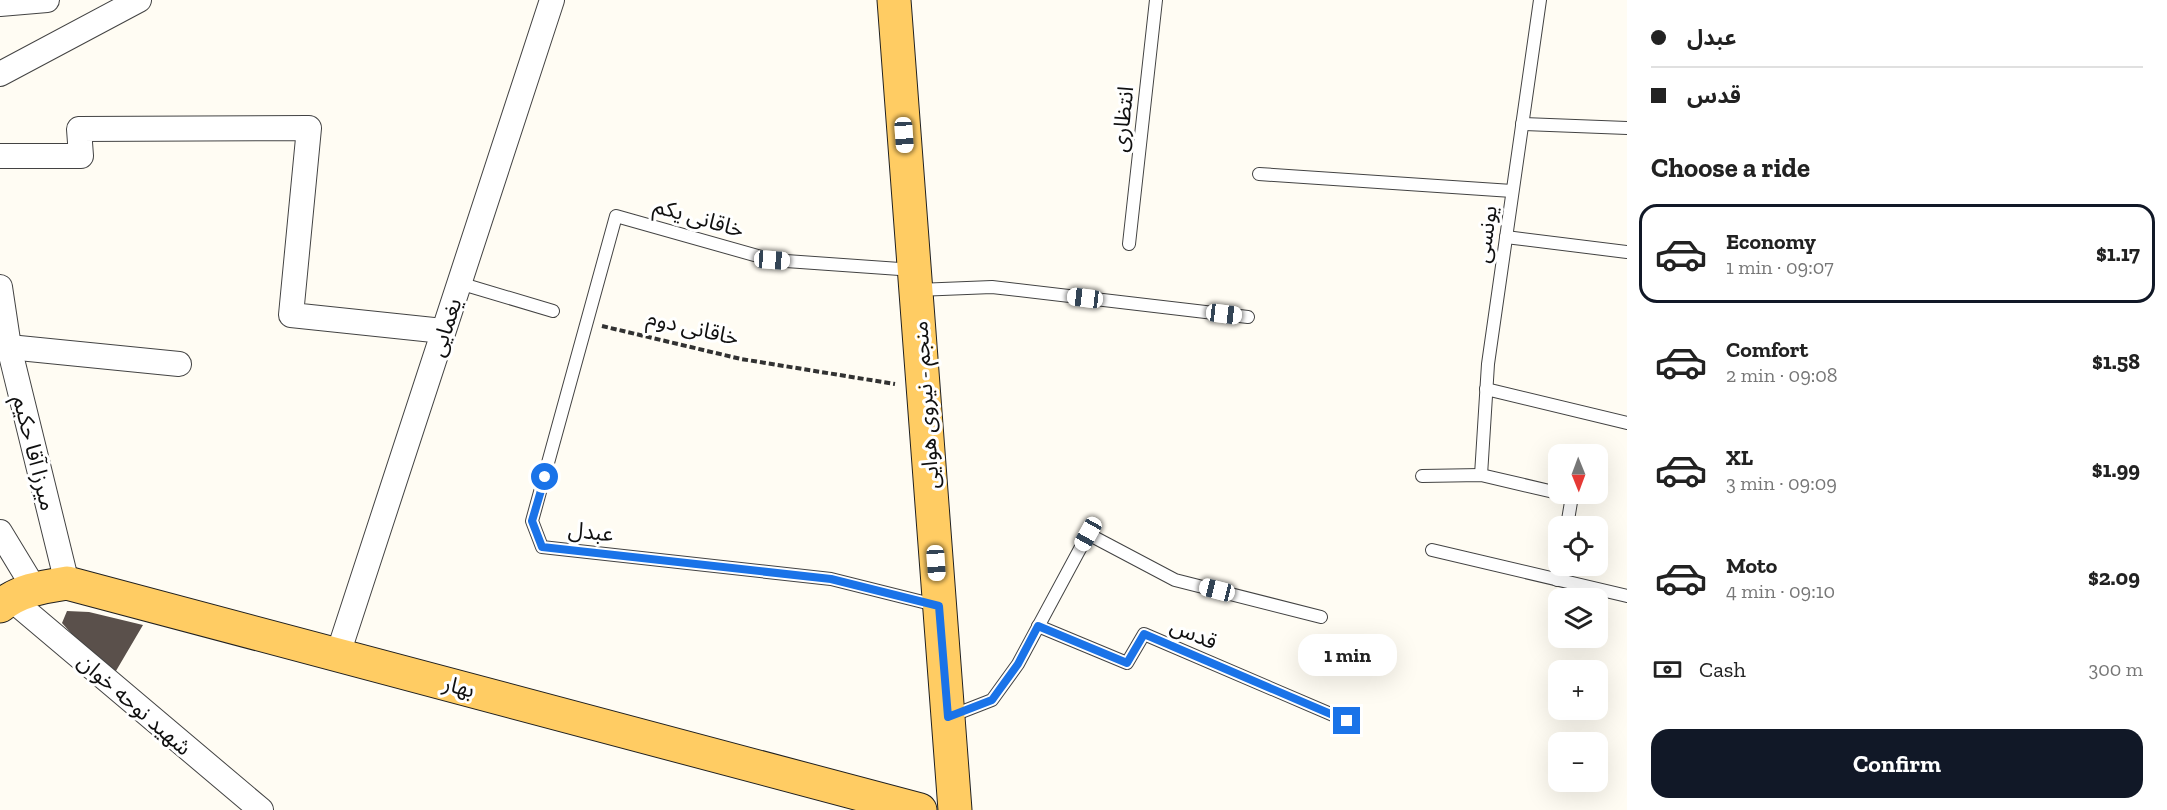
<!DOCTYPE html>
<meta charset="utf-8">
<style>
:root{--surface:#fff;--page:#f2f2f2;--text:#222;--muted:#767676;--line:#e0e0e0;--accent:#111827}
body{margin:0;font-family:"Zilla Slab","Noto Sans Arabic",serif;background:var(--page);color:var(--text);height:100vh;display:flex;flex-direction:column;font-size:22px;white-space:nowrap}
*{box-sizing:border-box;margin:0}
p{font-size:20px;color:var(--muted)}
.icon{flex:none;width:33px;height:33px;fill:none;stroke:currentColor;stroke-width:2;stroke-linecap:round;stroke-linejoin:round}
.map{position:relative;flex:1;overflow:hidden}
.panel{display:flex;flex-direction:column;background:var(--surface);width:540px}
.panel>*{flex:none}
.top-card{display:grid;align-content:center;height:132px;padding:0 24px;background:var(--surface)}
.needle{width:39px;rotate:179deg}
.tools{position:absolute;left:1548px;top:444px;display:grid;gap:12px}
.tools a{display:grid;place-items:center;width:60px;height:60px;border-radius:12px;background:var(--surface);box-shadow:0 6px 24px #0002;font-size:30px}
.end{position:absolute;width:27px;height:27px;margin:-14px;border:8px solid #1a73e8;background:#fff;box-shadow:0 0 0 3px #fff}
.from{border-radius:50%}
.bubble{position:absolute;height:42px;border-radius:18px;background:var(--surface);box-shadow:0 6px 24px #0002;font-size:20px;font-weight:800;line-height:42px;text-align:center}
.car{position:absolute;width:18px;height:36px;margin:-18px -9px;border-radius:8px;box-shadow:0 0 4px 2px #0007;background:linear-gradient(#fff 24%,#345 0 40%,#fff 0 76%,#345 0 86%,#fff 0)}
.top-card b{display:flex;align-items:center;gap:21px;height:57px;font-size:22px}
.top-card b+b{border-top:2px solid var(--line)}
.top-card i{width:15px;height:15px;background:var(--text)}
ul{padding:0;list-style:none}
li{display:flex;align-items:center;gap:18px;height:99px;margin:0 12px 9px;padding:0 12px;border:3px solid transparent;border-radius:18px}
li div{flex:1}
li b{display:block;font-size:22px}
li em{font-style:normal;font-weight:800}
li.current{border-color:var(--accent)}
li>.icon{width:54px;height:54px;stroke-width:1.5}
h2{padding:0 24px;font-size:27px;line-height:72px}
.pay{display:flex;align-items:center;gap:15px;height:66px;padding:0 24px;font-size:22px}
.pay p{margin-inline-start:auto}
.primary-button{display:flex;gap:12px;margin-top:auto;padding:12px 24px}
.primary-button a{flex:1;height:69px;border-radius:18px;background:var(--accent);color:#fff;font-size:24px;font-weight:800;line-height:69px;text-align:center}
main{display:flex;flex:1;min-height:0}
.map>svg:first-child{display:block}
.building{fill:#5a504b}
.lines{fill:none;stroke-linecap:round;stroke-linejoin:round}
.lane-casing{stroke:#434343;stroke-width:14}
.street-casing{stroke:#434343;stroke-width:26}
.primary-casing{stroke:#212121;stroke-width:35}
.path{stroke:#323232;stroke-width:4;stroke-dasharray:6 3;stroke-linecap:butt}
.lane{stroke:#fff;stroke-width:12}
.street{stroke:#fff;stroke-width:24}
.primary{stroke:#ffcc63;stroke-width:33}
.route{stroke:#1a73e8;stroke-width:8}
.labels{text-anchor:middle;stroke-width:6;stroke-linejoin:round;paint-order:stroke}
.street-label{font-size:22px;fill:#101010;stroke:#fff}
</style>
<main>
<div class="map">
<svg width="1627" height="810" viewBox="0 0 1627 810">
<rect width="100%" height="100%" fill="#fffcf3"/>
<polygon class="building" points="67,611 89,612 143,625 113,676 69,641 71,633 62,623"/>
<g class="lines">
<g class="lane-casing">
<g id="lane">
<polyline points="1522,124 1627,128"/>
<polyline points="1259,174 1512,191"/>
<polyline points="1506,237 1627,252"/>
<polyline points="1129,244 1156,0"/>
<polyline points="914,270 772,260 616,216 532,521 542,547 831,579 939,606"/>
<polyline points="459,283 553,311"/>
<polyline points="917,290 992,287 1248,317"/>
<polyline points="1486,389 1627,423"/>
<polyline points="1481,475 1488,364 1540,0"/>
<polyline points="1422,476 1481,475 1558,493"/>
<polyline points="1560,494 1572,496 1567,526"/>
<polyline points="1432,550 1627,596"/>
<polyline points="1557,580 1560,566"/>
<polyline points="1038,626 1127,663 1144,634 1347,721"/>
<polyline points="951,716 992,700 1018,664 1088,534 1175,580 1321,617"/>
</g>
</g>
<g class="street-casing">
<g id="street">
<polyline points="0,4 47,0"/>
<polyline points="0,74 139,0"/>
<polyline points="0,156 81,156 79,129 309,128 291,315 443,331"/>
<polyline points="0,287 9,347 67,583"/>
<polyline points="9,347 179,364"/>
<polyline points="0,532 34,588"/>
<polyline points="10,598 261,810"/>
<polyline points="338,654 552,0"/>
</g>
</g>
<g class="primary-casing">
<g id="primary">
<polyline points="894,0 955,810"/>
<path d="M0,606C20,590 42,587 67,583L920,810"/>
</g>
</g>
<polyline class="path" points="602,326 741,359 895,384"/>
<use href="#lane" class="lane"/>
<use href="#street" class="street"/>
<use href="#primary" class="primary"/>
</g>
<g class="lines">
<polyline class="route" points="545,477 532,521 542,547 831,579 939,606 948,717 992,700 1018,664 1038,626 1127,663 1144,634 1347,721"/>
</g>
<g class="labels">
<g class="street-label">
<text transform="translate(1122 119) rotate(-84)" y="8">انتظاری</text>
<text transform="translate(699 217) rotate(16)" y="8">خاقانی یکم</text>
<text transform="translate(1485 234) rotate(-82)" y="8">یونسی</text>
<text transform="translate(445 327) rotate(-72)" y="8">یغمایی</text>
<text transform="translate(693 327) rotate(13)" y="8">خاقانی دوم</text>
<text transform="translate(925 405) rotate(-94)" y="8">منجم - نیروی هوایی</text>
<text transform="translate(35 453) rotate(76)" y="8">میرزا آقا حکیم</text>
<text transform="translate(591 531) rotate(6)" y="8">عبدل</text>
<text transform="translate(1194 633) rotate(23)" y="8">قدس</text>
<text transform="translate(459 686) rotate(15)" y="8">بهار</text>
<text transform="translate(135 704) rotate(41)" y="8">شهید نوحه خوان</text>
</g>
</g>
</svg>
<div class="tools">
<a><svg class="needle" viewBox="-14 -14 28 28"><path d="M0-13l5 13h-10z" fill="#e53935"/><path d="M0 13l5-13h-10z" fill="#767676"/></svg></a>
<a><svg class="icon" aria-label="locate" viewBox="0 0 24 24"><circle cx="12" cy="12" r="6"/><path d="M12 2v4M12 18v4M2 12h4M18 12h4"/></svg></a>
<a><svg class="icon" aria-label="layers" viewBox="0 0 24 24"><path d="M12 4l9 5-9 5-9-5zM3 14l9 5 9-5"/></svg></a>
<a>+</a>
<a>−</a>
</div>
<i class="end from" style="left:545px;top:477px"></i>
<i class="end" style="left:1347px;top:721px"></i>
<div class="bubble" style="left:1298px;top:634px;width:99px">1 min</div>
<i class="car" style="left:904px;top:135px;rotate:176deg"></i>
<i class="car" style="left:772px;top:260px;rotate:94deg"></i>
<i class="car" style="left:1085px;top:298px;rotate:277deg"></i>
<i class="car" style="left:1224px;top:314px;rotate:97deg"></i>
<i class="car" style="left:1088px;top:534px;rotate:209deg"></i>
<i class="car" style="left:936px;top:563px;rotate:176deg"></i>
<i class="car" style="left:1217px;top:590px;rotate:284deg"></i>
</div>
<section class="panel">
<div class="top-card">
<b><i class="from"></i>عبدل</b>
<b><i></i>قدس</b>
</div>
<h2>Choose a ride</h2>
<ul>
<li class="current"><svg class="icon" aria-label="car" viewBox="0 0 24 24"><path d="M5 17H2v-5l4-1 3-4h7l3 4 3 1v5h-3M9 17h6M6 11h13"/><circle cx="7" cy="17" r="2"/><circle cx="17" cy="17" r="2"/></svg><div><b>Economy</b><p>1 min · 09:07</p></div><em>$1.17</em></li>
<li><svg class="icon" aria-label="car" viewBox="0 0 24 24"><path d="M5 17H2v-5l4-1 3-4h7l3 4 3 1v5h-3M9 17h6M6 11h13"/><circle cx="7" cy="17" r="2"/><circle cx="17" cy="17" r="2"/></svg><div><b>Comfort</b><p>2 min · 09:08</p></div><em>$1.58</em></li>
<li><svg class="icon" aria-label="car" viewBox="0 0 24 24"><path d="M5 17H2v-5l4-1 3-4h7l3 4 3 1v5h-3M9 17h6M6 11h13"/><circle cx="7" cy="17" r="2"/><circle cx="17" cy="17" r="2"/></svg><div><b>XL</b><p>3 min · 09:09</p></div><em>$1.99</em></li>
<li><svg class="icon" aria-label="car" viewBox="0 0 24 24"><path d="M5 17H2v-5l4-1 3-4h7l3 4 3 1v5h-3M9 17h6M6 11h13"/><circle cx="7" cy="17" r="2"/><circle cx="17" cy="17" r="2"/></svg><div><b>Moto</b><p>4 min · 09:10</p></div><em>$2.09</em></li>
</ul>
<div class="pay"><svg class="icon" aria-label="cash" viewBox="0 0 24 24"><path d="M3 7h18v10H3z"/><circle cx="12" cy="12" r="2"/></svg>Cash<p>300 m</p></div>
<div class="primary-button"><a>Confirm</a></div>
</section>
</main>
